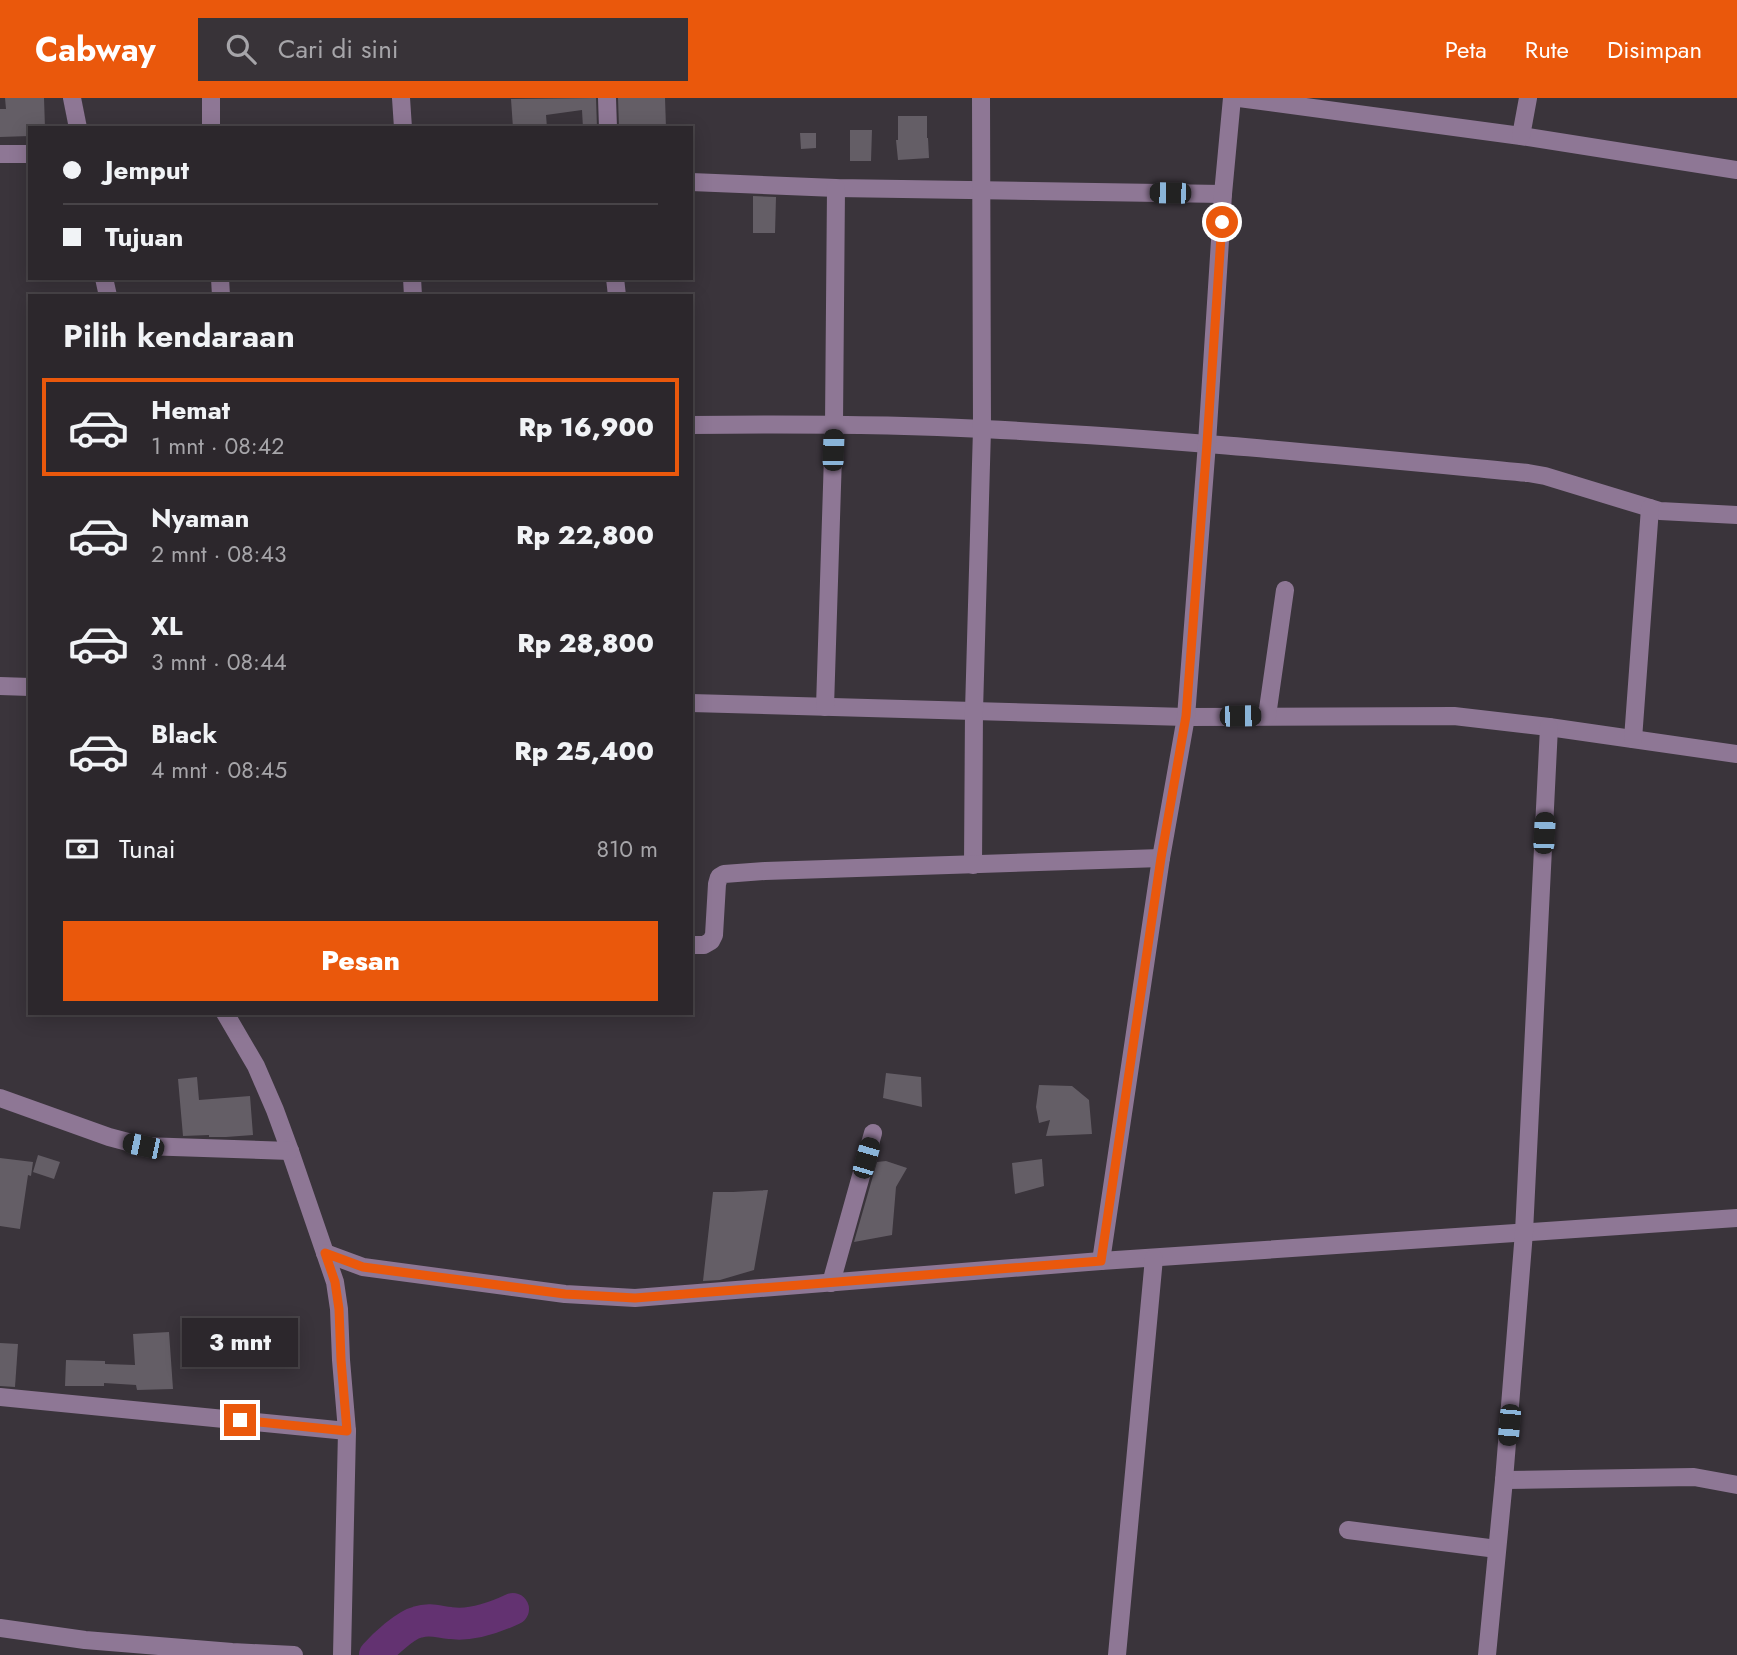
<!DOCTYPE html>
<html lang="id">
<meta charset="utf-8">
<style>
:root{--surface:#2c272c;--page:#383338;--text:#f1f3f6;--muted:#a6a5a9;--line:#484448;--accent:#ea580c}
body{margin:0;font-family:Jost,sans-serif;background:var(--page);color:var(--text);height:100vh;display:flex;flex-direction:column;font-size:26px;white-space:nowrap}
*{box-sizing:border-box;margin:0}
p{font-size:23px;color:var(--muted)}
.icon{flex:none;width:38px;height:38px;fill:none;stroke:currentColor;stroke-width:2;stroke-linecap:round;stroke-linejoin:round}
.map{position:relative;flex:1;overflow:hidden}
.drawer{position:absolute;left:28px;top:196px;width:665px;height:721px;display:flex;flex-direction:column;background:var(--surface);border-radius:0px;box-shadow:0 4px 18px #0003,0 0 0 2px var(--line)}
.drawer>*{flex:none}
.top-card{position:absolute;left:28px;top:28px;width:665px;height:154px;border-radius:0px;box-shadow:0 4px 18px #0003,0 0 0 2px var(--line);display:grid;align-content:center;height:154px;padding:0 35px;background:var(--surface)}
.end{position:absolute;width:32px;height:32px;margin:-16px;border:9px solid #ea580c;background:#fff;box-shadow:0 0 0 4px #fff}
.from{border-radius:50%}
.bubble{position:absolute;height:49px;border-radius:0px;background:var(--surface);box-shadow:0 4px 18px #0003,0 0 0 2px var(--line);font-size:23px;font-weight:800;line-height:49px;text-align:center}
.car{position:absolute;width:21px;height:42px;margin:-21px -10px;border-radius:9px;box-shadow:0 0 5px 2px #0007;background:linear-gradient(#222 24%,#8ab4d8 0 40%,#222 0 76%,#8ab4d8 0 86%,#222 0)}
.top-card b{display:flex;align-items:center;gap:24px;height:66px;font-size:26px}
.top-card b+b{border-top:2px solid var(--line)}
.top-card i{width:18px;height:18px;background:var(--text)}
ul{padding:0;list-style:none}
li{display:flex;align-items:center;gap:21px;height:98px;margin:0 14px 10px;padding:0 21px;border:4px solid transparent;border-radius:0px}
li div{flex:1}
li b{display:block;font-size:26px}
li em{font-style:normal;font-weight:800}
li.selected{border-color:var(--accent)}
li>.icon{width:63px;height:63px;stroke-width:1.5}
h2{padding:0 35px;font-size:32px;line-height:84px}
.pay{display:flex;align-items:center;gap:18px;height:77px;padding:0 35px;font-size:26px}
.pay p{margin-inline-start:auto}
.cta{display:flex;gap:14px;margin-top:auto;padding:14px 35px}
.cta a{flex:1;height:80px;border-radius:0px;background:var(--accent);color:#fff;font-size:28px;font-weight:800;line-height:80px;text-align:center}
header{display:flex;align-items:center;gap:42px;box-sizing:border-box;height:98px;padding:0 35px;background:var(--accent);color:#fff}
header strong{font-size:33px}
nav{display:flex;gap:38px;margin-inline-start:auto;font-size:24px}
.search{width:490px;height:63px;background:var(--page);display:flex;align-items:center;gap:18px;box-sizing:border-box;padding:0 24px;border-radius:0px;color:var(--muted);font-size:26px}
.map>svg:first-child{display:block}
.lines{fill:none;stroke-linecap:round;stroke-linejoin:round}
.river{stroke:#633271;stroke-width:32}
.building{fill:#645e66}
.minor{stroke:#8e7795;stroke-width:18}
.route{stroke:#ea580c;stroke-width:9}
</style>
<header>
<strong>Cabway</strong>
<div class="search"><svg class="icon" aria-label="search" viewBox="0 0 24 24"><circle cx="10" cy="10" r="6"/><path d="M15 15l6 6"/></svg>Cari di sini</div>
<nav><a>Peta</a><a>Rute</a><a>Disimpan</a></nav>
</header>
<div class="map">
<svg width="1737" height="1557" viewBox="0 0 1737 1557">
<rect width="100%" height="100%" fill="#3a343b"/>
<g class="lines">
<path class="river" d="M375,1557C384,1547 405,1527 418,1524C430,1520 439,1524 450,1525C471,1528 494,1520 513,1511"/>
</g>
<g class="building">
<polygon points="5,0 44,0 45,30 30,30 30,38 0,39 0,11 6,11"/>
<polygon points="596,0 597,30 583,30 582,12 546,17 547,30 513,30 511,1"/>
<polygon points="618,0 665,0 666,30 619,30"/>
<polygon points="898,18 927,18 927,40 928,40 929,60 898,62 896,42 898,42"/>
<polygon points="850,32 872,32 871,63 850,63"/>
<polygon points="800,35 816,35 816,50 801,51"/>
<polygon points="753,98 776,99 775,135 753,135"/>
<polygon points="886,975 921,979 922,1009 883,1000"/>
<polygon points="197,979 199,1002 250,998 253,1037 226,1039 209,1039 209,1037 183,1038 178,981"/>
<polygon points="1039,987 1072,988 1089,1002 1092,1036 1046,1038 1050,1022 1039,1025 1036,1009"/>
<polygon points="38,1057 60,1064 54,1081 33,1074"/>
<polygon points="0,1060 33,1064 31,1078 28,1077 20,1131 0,1128"/>
<polygon points="1042,1061 1044,1088 1015,1096 1012,1065"/>
<polygon points="886,1063 907,1070 896,1089 892,1137 854,1144 877,1064"/>
<polygon points="768,1092 754,1172 720,1182 703,1183 713,1094 733,1094"/>
<polygon points="169,1234 173,1291 137,1292 136,1287 104,1285 104,1288 65,1288 66,1262 105,1263 105,1266 135,1267 133,1236"/>
<polygon points="0,1245 18,1246 15,1289 0,1288"/>
</g>
<g class="lines">
<g class="minor">
<polyline points="72,0 78,30"/>
<polyline points="211,0 211,30"/>
<polyline points="401,0 403,30"/>
<polyline points="607,0 608,30"/>
<polyline points="1239,0 1521,38 1737,72"/>
<polyline points="1521,38 1528,0"/>
<polyline points="0,56 30,56"/>
<polyline points="691,84 836,90 1223,96"/>
<polyline points="104,180 108,198"/>
<polyline points="220,180 221,198"/>
<polyline points="412,180 413,198"/>
<polyline points="615,180 617,198"/>
<path d="M691,327C789,326 886,326 983,331C1165,340 1346,358 1528,375L1545,378L1660,413L1737,417"/>
<polyline points="0,588 30,589"/>
<polyline points="691,605 1186,619 1454,618 1549,629 1737,656"/>
<polyline points="825,609 834,326 836,90"/>
<polyline points="1267,618 1285,492"/>
<polyline points="1633,641 1650,410"/>
<polyline points="973,767 974,613 982,331 981,0"/>
<polyline points="691,847 704,847 711,843 714,837 717,786 719,779 724,776 765,773 1161,760"/>
<polyline points="225,915 256,968 275,1012 290,1053 335,1184 339,1211 341,1262 347,1333 342,1557"/>
<polyline points="0,1000 109,1039 143,1048 290,1053"/>
<polyline points="325,1155 363,1169 565,1196 635,1200 1101,1163 1737,1120"/>
<polyline points="1101,1163 1161,760 1186,619 1207,345 1223,96 1232,0"/>
<polyline points="831,1185 873,1035"/>
<polyline points="0,1299 347,1333"/>
<polyline points="1504,1382 1694,1379 1737,1387"/>
<polyline points="1348,1432 1497,1451"/>
<polyline points="0,1530 85,1542 232,1554 294,1557"/>
<polyline points="1117,1557 1154,1160"/>
<polyline points="1487,1557 1504,1382 1524,1134 1549,629"/>
</g>
</g>
<g class="lines">
<polyline class="route" points="240,1322 347,1333 341,1262 339,1211 335,1184 325,1155 363,1169 565,1196 635,1200 1101,1163 1161,760 1186,618 1207,345 1222,124"/>
</g>
</svg>
<i class="end from" style="left:1222px;top:124px"></i>
<i class="end" style="left:240px;top:1322px"></i>
<div class="bubble" style="left:182px;top:1220px;width:116px">3 mnt</div>
<i class="car" style="left:1170px;top:95px;rotate:271deg"></i>
<i class="car" style="left:833px;top:352px;rotate:2deg"></i>
<i class="car" style="left:1240px;top:618px;rotate:89deg"></i>
<i class="car" style="left:1544px;top:735px;rotate:3deg"></i>
<i class="car" style="left:143px;top:1048px;rotate:282deg"></i>
<i class="car" style="left:866px;top:1060px;rotate:16deg"></i>
<i class="car" style="left:1509px;top:1327px;rotate:185deg"></i>
<div class="top-card">
<b><i class="from"></i>Jemput</b>
<b><i></i>Tujuan</b>
</div>
<section class="drawer">
<h2>Pilih kendaraan</h2>
<ul>
<li class="selected"><svg class="icon" aria-label="car" viewBox="0 0 24 24"><path d="M5 17H2v-5l4-1 3-4h7l3 4 3 1v5h-3M9 17h6M6 11h13"/><circle cx="7" cy="17" r="2"/><circle cx="17" cy="17" r="2"/></svg><div><b>Hemat</b><p>1 mnt · 08:42</p></div><em>Rp 16,900</em></li>
<li><svg class="icon" aria-label="car" viewBox="0 0 24 24"><path d="M5 17H2v-5l4-1 3-4h7l3 4 3 1v5h-3M9 17h6M6 11h13"/><circle cx="7" cy="17" r="2"/><circle cx="17" cy="17" r="2"/></svg><div><b>Nyaman</b><p>2 mnt · 08:43</p></div><em>Rp 22,800</em></li>
<li><svg class="icon" aria-label="car" viewBox="0 0 24 24"><path d="M5 17H2v-5l4-1 3-4h7l3 4 3 1v5h-3M9 17h6M6 11h13"/><circle cx="7" cy="17" r="2"/><circle cx="17" cy="17" r="2"/></svg><div><b>XL</b><p>3 mnt · 08:44</p></div><em>Rp 28,800</em></li>
<li><svg class="icon" aria-label="car" viewBox="0 0 24 24"><path d="M5 17H2v-5l4-1 3-4h7l3 4 3 1v5h-3M9 17h6M6 11h13"/><circle cx="7" cy="17" r="2"/><circle cx="17" cy="17" r="2"/></svg><div><b>Black</b><p>4 mnt · 08:45</p></div><em>Rp 25,400</em></li>
</ul>
<div class="pay"><svg class="icon" aria-label="cash" viewBox="0 0 24 24"><path d="M3 7h18v10H3z"/><circle cx="12" cy="12" r="2"/></svg>Tunai<p>810 m</p></div>
<div class="cta"><a>Pesan</a></div>
</section>
</div>
